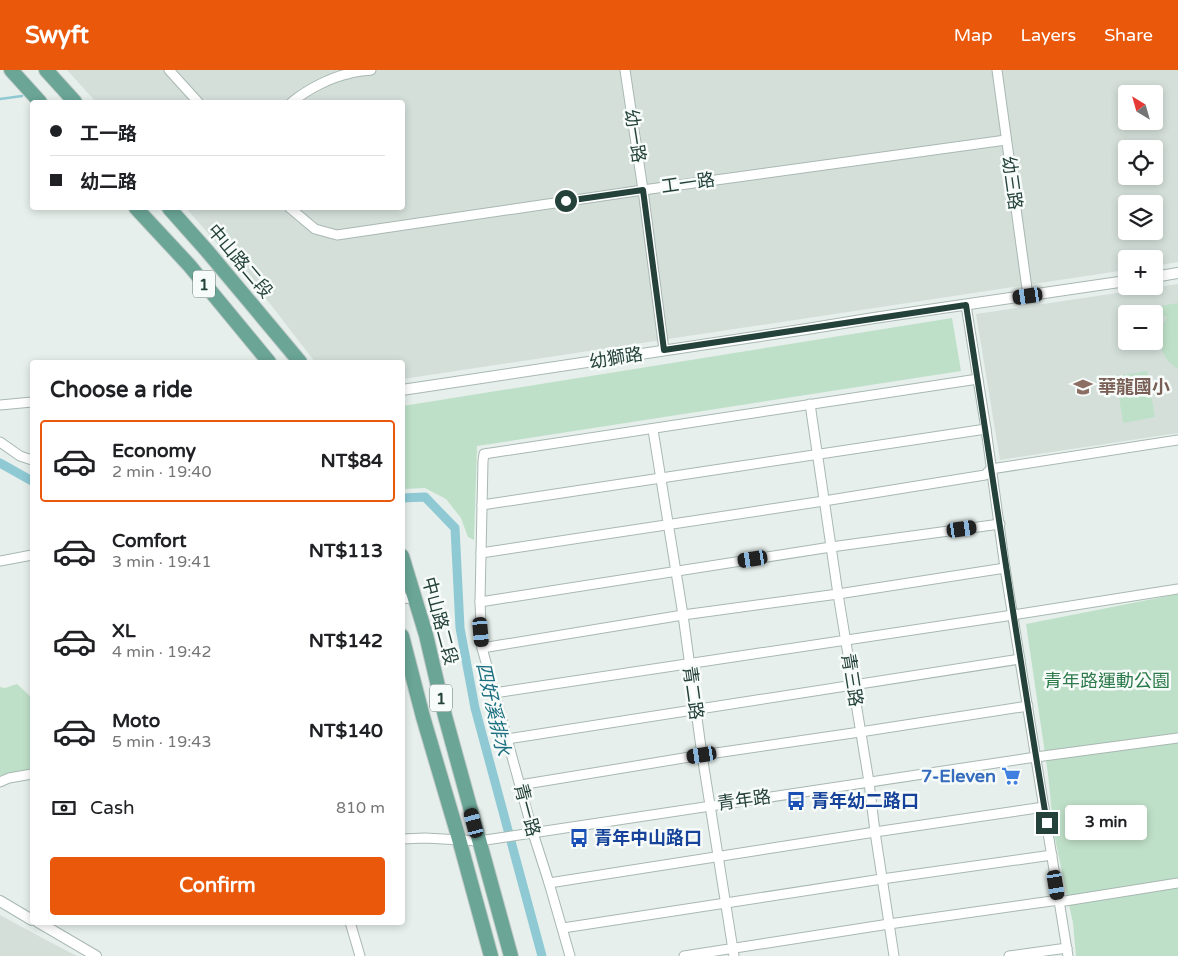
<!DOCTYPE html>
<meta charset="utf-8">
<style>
:root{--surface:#fff;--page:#f6f6f6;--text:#202124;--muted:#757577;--line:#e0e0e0;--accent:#ea580c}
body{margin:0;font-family:"Varela Round","Noto Sans TC",sans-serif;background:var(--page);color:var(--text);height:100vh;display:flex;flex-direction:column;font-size:19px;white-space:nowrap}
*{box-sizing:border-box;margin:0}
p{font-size:16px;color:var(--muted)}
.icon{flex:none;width:28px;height:28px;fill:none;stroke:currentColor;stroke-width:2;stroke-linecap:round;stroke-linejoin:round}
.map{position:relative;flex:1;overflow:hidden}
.details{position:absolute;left:30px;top:290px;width:375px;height:565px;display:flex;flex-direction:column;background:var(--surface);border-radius:5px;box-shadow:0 2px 8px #0003}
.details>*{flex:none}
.hud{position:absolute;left:30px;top:30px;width:375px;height:110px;border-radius:5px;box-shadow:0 2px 8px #0003;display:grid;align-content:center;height:110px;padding:0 20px;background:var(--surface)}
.needle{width:32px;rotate:323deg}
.controls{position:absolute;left:1118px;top:15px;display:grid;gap:10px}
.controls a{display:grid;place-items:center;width:45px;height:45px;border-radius:5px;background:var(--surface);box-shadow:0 2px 8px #0003;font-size:25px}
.end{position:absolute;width:22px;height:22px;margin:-11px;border:6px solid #24423a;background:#fff;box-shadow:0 0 0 2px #fff}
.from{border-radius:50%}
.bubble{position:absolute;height:35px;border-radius:5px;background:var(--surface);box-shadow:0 2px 8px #0003;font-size:16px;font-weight:700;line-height:35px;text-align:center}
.car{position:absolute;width:15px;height:30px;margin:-15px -8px;border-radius:6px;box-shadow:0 0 4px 1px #0007;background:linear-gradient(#222 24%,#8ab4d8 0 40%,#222 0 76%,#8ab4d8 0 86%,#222 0)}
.hud b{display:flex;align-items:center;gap:18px;height:48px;font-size:19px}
.hud b+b{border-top:1px solid var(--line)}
.hud i{width:12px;height:12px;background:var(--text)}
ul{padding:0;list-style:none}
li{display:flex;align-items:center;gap:15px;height:82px;margin:0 10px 8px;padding:0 10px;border:2px solid transparent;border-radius:5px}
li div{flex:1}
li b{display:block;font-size:19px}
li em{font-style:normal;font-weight:700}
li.active{border-color:var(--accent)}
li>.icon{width:45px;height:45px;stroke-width:1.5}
h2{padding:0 20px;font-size:22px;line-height:60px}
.pay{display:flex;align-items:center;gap:12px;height:55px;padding:0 20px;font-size:19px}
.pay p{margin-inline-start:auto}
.button{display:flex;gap:10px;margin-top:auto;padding:10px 20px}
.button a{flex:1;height:58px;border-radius:5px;background:var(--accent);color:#fff;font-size:20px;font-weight:700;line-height:58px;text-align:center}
header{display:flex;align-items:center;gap:30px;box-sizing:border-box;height:70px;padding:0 25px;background:var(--accent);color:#fff}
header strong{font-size:24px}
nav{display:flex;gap:28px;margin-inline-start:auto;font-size:18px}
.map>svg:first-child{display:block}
.built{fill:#d4dfda;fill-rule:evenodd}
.green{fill:#bfe0c8}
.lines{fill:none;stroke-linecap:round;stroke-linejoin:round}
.stream{stroke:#8ec9d4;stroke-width:2.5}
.canal{stroke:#8ec9d4;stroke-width:9}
.minor-casing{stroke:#a8b8b2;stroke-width:11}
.tertiary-casing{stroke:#a8b8b2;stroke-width:12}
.primary-casing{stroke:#c2cac8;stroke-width:16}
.minor{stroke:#fff;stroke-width:9}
.tertiary{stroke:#fff;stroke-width:10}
.primary{stroke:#6aa596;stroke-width:14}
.route{stroke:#24423a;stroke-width:6}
.labels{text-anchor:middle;stroke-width:5;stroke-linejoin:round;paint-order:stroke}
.shield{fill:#f7fbf9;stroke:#637a73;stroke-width:1}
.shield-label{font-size:16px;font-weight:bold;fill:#24423a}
.street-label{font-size:18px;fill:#24423a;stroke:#f7fbf9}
.education-label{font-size:18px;font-weight:bold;fill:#785e54;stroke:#f7fbf9;text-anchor:start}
.park-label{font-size:18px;fill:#2d7a4b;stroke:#f7fbf9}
.shop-label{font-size:18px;font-weight:bold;fill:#366cbe;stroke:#f7fbf9;text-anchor:end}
.transit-label{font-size:18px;font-weight:bold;fill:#164399;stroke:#f7fbf9;text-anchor:start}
.water-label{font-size:19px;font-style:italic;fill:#1c6f80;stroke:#f7fbf9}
</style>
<header>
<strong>Swyft</strong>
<nav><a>Map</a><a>Layers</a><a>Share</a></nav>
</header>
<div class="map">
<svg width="1178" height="886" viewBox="0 0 1178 886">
<rect width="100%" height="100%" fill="#e6efeb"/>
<g class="built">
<path d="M67,0H1178V192L1154,196V189H1126V200L403,309L402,292H315L271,235L186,138H402V32H96ZM1126,24H1154V51H1126ZM1126,79H1154V106H1126ZM1126,134H1154V161H1126Z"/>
<path d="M1178,214V363L1000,390L976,244ZM1126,244H1154V271H1126Z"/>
<polygon points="0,845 46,870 77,886 0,886"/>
</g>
<g class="green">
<path d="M1178,233V299C1164,291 1155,272 1162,256C1163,253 1166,249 1168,246L1156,247L1155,237Z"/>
<polygon points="952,248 961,301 477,376 474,470 468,467 461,448 446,429 425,418 403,419 403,336"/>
<polygon points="1147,301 1155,347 1123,353 1116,306"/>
<polygon points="1178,524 1178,886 1076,886 1073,853 1054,764 1048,704 1026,554"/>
<polygon points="17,614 32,628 32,701 0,709 0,617 5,618"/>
</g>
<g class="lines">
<polyline class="stream" points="0,29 22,26"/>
<g class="canal">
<polyline points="0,393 32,411"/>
<polyline points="402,428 425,427 455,458 460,558 475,638 542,886"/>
</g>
<g class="minor-casing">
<g id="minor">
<polyline points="169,0 198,32"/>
<polyline points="625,0 643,120 664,280"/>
<polyline points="997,0 1028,226"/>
<path d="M292,32C308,19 331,7 351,3C358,1 365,1 371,0"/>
<polyline points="290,138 315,159 337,165 643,120 1006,70"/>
<polyline points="966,235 986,359 1005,498 1068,886"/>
<polyline points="810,334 838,524 869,712 875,762 894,886"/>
<polyline points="0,335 32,332"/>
<polyline points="653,360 683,545 702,685 734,886"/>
<polyline points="0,372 20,386 32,390"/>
<path d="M482,435C650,409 818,385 986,359"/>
<polyline points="481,483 824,431 985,405 991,399 1178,370"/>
<polyline points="0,491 32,485"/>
<polyline points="402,529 415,527"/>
<polyline points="480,532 831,477 1000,454"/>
<polyline points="482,578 683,545 838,524 1005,498"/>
<polyline points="494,623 1013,545 1178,519"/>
<polyline points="507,669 1020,589"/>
<polyline points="0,712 9,708 32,704"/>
<polyline points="520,715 702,685 860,662 1028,636"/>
<polyline points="402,769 425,768 479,771 1036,687 1178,668"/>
<polyline points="549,813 875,762 1044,737"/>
<polyline points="350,852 360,886"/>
<polyline points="563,858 882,809 1052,785"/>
<polyline points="570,886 549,813 533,763 482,578 480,532 483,391 484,384 978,309"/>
<polyline points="684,886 889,854 1059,830 1065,831 1178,813"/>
<polyline points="1009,886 1067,878"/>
</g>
</g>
<g class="tertiary-casing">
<g id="tertiary">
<polyline points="1154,207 1178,203"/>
<polyline points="402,320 807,259 874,248 1126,211"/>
<polyline points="0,831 32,850"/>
<polyline points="38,852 96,886"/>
</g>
</g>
<g class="primary-casing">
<g id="primary">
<polyline points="11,0 40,32"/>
<polyline points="46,0 75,32"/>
<polyline points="136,138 189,195 269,292"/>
<polyline points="169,138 208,182 300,292"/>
<polyline points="402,486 426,565 445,646 511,886"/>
<polyline points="402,566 423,647 459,769 491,886"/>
</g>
</g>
<use href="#minor" class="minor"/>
<use href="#tertiary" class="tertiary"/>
<use href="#primary" class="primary"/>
</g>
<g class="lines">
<path class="route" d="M566,131L643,120L664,280L966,235C993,408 1018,581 1047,753"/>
</g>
<defs>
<g id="school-bare" transform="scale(1.5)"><path d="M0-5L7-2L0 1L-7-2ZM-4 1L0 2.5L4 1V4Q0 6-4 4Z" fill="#8d6e63" stroke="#f7fbf9" stroke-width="2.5" paint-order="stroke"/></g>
<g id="supermarket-bare" transform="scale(1.5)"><path d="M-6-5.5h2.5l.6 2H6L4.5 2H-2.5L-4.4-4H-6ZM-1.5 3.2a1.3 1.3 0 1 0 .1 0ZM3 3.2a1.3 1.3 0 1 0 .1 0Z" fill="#3f7fe0" stroke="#f7fbf9" stroke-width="2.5" paint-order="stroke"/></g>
<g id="bus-bare" transform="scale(1.5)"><path d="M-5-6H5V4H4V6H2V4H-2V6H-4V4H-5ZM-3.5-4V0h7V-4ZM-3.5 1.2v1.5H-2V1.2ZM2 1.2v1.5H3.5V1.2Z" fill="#1a4fb4" stroke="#f7fbf9" stroke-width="2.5" paint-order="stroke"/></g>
</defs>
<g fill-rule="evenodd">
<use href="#school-bare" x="1083" y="317"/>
<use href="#supermarket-bare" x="1011" y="706"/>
<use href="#bus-bare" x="796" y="731"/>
<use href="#bus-bare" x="579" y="768"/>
</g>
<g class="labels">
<g class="shield">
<rect x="193" y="200.5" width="22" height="27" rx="4"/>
<rect x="430" y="614.5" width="22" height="27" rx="4"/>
</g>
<g class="shield-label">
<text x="204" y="220">1</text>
<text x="441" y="634">1</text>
</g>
<g class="street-label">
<text transform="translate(635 66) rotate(81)" y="6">幼一路</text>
<text transform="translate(688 113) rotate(-8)" y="6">工一路</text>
<text transform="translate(1012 113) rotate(82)" y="6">幼三路</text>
<text transform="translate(240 191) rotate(50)" y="6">中山路二段</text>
<text transform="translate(616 288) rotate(-9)" y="6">幼獅路</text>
<text transform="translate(440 551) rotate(75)" y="6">中山路二段</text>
<text transform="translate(852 610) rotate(81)" y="6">青三路</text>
<text transform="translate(693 623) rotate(82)" y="6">青二路</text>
<text transform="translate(744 730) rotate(-8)" y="6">青年路</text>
<text transform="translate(527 740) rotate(75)" y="6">青一路</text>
</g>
<g class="education-label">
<text x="1098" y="323">華龍國小</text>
</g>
<g class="park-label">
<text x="1107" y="617">青年路運動公園</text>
</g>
<g class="shop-label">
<text x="996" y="712">7-Eleven</text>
</g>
<g class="transit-label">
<text x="811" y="737">青年幼二路口</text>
<text x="594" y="774">青年中山路口</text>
</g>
<g class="water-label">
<text transform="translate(494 639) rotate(77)" y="7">四好溪排水</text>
</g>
</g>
</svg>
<div class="controls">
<a><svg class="needle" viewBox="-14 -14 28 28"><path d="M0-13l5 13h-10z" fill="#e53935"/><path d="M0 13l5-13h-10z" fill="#757577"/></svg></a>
<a><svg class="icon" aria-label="locate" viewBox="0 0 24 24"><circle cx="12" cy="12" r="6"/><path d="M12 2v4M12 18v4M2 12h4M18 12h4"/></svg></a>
<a><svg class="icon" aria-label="layers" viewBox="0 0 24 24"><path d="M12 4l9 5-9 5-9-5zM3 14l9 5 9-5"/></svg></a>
<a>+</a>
<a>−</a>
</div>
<i class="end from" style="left:566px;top:131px"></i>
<i class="end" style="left:1047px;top:753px"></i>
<div class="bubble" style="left:1065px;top:735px;width:82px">3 min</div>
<i class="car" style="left:1028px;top:226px;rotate:262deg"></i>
<i class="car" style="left:962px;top:459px;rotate:82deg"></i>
<i class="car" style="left:753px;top:489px;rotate:261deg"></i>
<i class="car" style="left:481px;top:562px;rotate:175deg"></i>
<i class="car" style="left:702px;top:685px;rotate:261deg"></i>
<i class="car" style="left:474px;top:753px;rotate:345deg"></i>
<i class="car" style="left:1056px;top:815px;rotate:171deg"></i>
<div class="hud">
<b><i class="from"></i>工一路</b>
<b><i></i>幼二路</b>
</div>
<section class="details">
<h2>Choose a ride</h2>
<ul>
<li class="active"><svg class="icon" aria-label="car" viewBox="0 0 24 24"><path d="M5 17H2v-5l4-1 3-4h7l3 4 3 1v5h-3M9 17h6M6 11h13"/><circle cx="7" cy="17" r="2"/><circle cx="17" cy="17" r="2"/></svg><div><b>Economy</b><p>2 min · 19:40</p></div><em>NT$84</em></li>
<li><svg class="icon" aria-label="car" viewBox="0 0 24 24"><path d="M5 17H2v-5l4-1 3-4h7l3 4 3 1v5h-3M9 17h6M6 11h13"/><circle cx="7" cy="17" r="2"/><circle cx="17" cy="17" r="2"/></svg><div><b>Comfort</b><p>3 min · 19:41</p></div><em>NT$113</em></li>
<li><svg class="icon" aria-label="car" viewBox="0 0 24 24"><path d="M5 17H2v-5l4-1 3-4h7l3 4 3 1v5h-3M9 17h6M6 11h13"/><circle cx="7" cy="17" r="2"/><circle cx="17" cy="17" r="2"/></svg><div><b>XL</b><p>4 min · 19:42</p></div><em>NT$142</em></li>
<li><svg class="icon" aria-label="car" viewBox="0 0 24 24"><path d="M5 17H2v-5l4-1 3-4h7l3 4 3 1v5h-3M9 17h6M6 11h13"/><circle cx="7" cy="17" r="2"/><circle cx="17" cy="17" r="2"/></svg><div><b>Moto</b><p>5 min · 19:43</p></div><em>NT$140</em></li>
</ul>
<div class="pay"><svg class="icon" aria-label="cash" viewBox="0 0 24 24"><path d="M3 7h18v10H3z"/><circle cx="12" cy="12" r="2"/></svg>Cash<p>810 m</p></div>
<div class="button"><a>Confirm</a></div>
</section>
</div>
